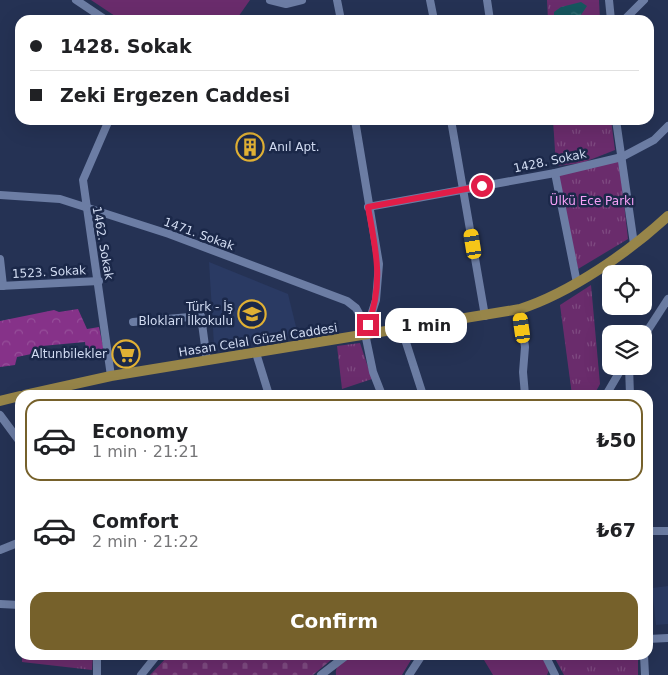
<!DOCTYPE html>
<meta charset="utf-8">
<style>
:root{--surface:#fff;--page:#f6f6f6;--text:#202124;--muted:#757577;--line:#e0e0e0;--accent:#76612b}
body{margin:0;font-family:"DejaVu Sans",sans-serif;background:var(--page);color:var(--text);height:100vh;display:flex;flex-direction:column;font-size:19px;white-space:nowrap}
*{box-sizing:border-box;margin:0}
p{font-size:16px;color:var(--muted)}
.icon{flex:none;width:28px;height:28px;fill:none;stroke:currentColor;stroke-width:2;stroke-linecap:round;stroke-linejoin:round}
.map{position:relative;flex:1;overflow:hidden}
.details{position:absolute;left:15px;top:390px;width:638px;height:270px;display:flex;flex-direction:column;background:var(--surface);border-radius:15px;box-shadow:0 5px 20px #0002}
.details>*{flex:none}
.top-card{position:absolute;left:15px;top:15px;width:639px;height:110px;border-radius:15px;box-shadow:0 5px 20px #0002;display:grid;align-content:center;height:110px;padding:0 15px;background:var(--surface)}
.controls{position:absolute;left:602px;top:265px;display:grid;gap:10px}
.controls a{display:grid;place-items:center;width:50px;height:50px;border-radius:10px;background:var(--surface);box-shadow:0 5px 20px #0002;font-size:25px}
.end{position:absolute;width:22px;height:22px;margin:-11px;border:6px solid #e11d48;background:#fff;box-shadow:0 0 0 2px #fff}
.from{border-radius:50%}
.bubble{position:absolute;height:35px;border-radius:15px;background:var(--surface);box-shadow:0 5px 20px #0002;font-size:16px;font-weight:700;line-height:35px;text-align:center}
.car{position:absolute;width:15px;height:30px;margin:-15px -8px;border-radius:6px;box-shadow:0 0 4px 1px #0007;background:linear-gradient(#f5c518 24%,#345 0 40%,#f5c518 0 76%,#345 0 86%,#f5c518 0)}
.top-card b{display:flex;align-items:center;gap:18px;height:48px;font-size:19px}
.top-card b+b{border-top:1px solid var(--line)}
.top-card i{width:12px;height:12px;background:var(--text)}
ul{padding:9px 0 0;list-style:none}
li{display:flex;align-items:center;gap:15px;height:82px;margin:0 10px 8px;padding:0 5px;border:2px solid transparent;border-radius:15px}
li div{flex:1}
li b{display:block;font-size:19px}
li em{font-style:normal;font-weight:700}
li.selected{border-color:var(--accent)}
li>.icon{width:45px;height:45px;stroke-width:1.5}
.action{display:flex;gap:10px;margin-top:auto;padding:10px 15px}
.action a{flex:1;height:58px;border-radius:15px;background:var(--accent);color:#fff;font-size:20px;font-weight:700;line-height:58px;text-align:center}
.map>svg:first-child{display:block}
.built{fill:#2a3a63}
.grass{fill:#6a2c6c}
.forest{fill:url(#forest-crowns)}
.cemetery{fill:url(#cemetery-stones)}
.park{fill:url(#park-tufts)}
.water{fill:url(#water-ripples)}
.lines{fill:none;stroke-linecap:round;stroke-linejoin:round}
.minor{stroke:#6c7da4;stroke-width:8}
.major{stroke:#978549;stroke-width:10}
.route{stroke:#e11d48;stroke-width:6}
.labels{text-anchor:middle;stroke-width:5;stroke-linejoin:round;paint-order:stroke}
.poi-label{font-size:12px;fill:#d2dcf2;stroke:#1b2849;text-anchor:end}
.street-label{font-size:12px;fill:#d2dcf2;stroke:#1b2849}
.park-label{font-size:12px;fill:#f6a0f7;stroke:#1b2849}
</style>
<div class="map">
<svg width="668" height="675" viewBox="0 0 668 675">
<defs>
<pattern id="forest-crowns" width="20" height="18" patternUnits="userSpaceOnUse" patternTransform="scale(1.25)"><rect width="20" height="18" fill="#863289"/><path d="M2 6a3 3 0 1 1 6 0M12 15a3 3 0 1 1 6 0" fill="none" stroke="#964f9a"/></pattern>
<pattern id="cemetery-stones" width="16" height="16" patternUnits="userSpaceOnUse" patternTransform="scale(1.25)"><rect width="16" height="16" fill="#6a2c6c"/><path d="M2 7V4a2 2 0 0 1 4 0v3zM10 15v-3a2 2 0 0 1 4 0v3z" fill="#7e4a81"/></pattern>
<pattern id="park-tufts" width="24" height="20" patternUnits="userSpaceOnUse" patternTransform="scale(1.25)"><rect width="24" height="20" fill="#6a2c6c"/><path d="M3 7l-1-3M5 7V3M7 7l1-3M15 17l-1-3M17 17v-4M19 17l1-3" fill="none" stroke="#7e4a81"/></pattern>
<pattern id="water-ripples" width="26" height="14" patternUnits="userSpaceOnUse" patternTransform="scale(1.25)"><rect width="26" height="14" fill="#16565e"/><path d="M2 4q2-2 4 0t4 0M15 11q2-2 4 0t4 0" fill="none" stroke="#376e76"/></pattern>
</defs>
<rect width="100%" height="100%" fill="#253254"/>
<g class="built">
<polygon points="209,262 288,294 298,335 214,345"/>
<polygon points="668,586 668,624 656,625 652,588"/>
</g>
<g class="grass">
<polygon points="91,0 250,0 236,20 121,20"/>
<path d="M352,655H414L402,675H336C335,663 343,661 352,655Z"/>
<polygon points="481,655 542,655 549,670 547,675 493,675"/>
</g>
<polygon class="forest" points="78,309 87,329 99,327 104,351 87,356 85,342 42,346 41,352 17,357 15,365 0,367 0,321 54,310 59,312"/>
<polygon class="cemetery" points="169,655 337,655 313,675 150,675"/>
<g class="park">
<polygon points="547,0 599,0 600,20 548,20"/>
<polygon points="553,120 611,120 615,150 582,163 556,166"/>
<polygon points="619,159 628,239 578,269 557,175"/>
<polygon points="591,285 600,384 594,395 572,395 560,305"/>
<polygon points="360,343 372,379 342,389 337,346"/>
<polygon points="22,655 93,655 92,670 22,662"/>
<polygon points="553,655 638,655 638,675 564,675"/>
</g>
<polygon class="water" points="581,2 587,6 579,18 566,15 554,16 554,12 561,7"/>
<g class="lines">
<g class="minor">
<polyline points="76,0 106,20"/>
<polyline points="270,0 286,4 302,0"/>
<polyline points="337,0 341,20"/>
<polyline points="430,0 434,20"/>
<polyline points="487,0 490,20"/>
<polyline points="609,0 611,20"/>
<polyline points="624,20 644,0"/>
<polyline points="109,120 83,180 111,376"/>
<polyline points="355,120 379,264 376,300 365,334"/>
<polyline points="451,120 485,316"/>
<polyline points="616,120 634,244"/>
<polyline points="555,173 577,283"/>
<polyline points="0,195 60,199 169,234 347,301 356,308 362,319 373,372 382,395"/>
<polyline points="368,207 555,173 622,157 654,140 668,126"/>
<polyline points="0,259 3,286"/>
<polyline points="0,286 99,281"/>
<polyline points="520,309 525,347 523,372 525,395"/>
<polyline points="133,322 201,316 207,361"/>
<polyline points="402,330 423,395"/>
<polyline points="644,336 668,299"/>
<polyline points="256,353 269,395"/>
<polyline points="629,366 630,395"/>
<polyline points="606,395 623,366"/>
<polyline points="0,415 20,442"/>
<polyline points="648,531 668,531"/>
<polyline points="0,550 20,542"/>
<polyline points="0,604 20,605"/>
<polyline points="648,639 668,638"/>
<polyline points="545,655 555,675"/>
<polyline points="644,655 645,675"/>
<polyline points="97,675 97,655"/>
<polyline points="141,675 157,655"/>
<polyline points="321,675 347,655"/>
<polyline points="409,675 422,655"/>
</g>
<g class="major">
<path d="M25,395L111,376L520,309C570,293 629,252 668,216"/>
<polyline points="0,401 20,396"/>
</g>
</g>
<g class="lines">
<path class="route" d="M368,325C384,282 376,251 368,207L482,186"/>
</g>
<defs>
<g id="building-ring" transform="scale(1.4375)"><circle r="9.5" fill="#1b2849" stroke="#e0b034" stroke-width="1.5"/><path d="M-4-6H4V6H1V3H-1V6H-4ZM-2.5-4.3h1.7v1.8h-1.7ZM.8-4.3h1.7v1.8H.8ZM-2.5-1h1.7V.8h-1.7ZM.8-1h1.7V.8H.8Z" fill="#e0b034"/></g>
<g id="school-ring" transform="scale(1.4375)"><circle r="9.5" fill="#1b2849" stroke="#e0b034" stroke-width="1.5"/><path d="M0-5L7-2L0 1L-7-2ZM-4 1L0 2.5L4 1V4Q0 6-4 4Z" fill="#e0b034"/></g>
<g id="supermarket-ring" transform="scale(1.4375)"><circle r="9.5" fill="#1b2849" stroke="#e0b034" stroke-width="1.5"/><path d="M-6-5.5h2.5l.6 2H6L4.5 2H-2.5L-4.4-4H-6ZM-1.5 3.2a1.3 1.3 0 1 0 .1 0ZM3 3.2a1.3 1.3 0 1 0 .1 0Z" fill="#e0b034"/></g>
</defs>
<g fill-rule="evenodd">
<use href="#building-ring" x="250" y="147"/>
<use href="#school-ring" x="252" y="314"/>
<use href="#supermarket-ring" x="126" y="354"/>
</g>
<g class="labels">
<g class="poi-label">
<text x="269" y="151" text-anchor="start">Anıl Apt.</text>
<text x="233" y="311">Türk - İş<tspan x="233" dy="14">Blokları İlkokulu</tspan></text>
<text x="107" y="358">Altunbilekler</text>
</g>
<g class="street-label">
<text transform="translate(550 161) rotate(-12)" y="4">1428. Sokak</text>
<text transform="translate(199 234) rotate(20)" y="4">1471. Sokak</text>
<text transform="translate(103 243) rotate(80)" y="4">1462. Sokak</text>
<text transform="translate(49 272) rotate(-3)" y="4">1523. Sokak</text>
<text transform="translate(258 340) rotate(-9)" y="4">Hasan Celal Güzel Caddesi</text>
</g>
<g class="park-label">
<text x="592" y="205">Ülkü Ece Parkı</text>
</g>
</g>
</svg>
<div class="controls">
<a><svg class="icon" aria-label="locate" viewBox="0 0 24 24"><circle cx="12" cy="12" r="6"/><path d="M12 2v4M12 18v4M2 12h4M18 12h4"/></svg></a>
<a><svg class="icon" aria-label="layers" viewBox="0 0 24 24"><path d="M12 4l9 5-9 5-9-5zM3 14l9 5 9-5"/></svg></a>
</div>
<i class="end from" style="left:482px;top:186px"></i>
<i class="end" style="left:368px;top:325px"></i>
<div class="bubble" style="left:385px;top:308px;width:82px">1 min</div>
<i class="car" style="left:473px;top:244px;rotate:351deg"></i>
<i class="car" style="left:522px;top:328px;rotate:352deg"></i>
<div class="top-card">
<b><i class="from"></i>1428. Sokak</b>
<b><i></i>Zeki Ergezen Caddesi</b>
</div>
<section class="details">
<ul>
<li class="selected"><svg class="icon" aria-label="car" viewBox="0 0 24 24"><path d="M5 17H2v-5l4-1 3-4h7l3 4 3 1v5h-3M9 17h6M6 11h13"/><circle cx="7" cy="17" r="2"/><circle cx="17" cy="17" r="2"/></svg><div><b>Economy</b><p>1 min · 21:21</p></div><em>₺50</em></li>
<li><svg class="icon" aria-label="car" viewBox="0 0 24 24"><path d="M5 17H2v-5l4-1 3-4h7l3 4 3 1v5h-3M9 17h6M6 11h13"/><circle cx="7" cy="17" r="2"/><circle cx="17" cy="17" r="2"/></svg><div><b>Comfort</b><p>2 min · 21:22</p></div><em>₺67</em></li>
</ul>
<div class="action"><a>Confirm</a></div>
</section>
</div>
